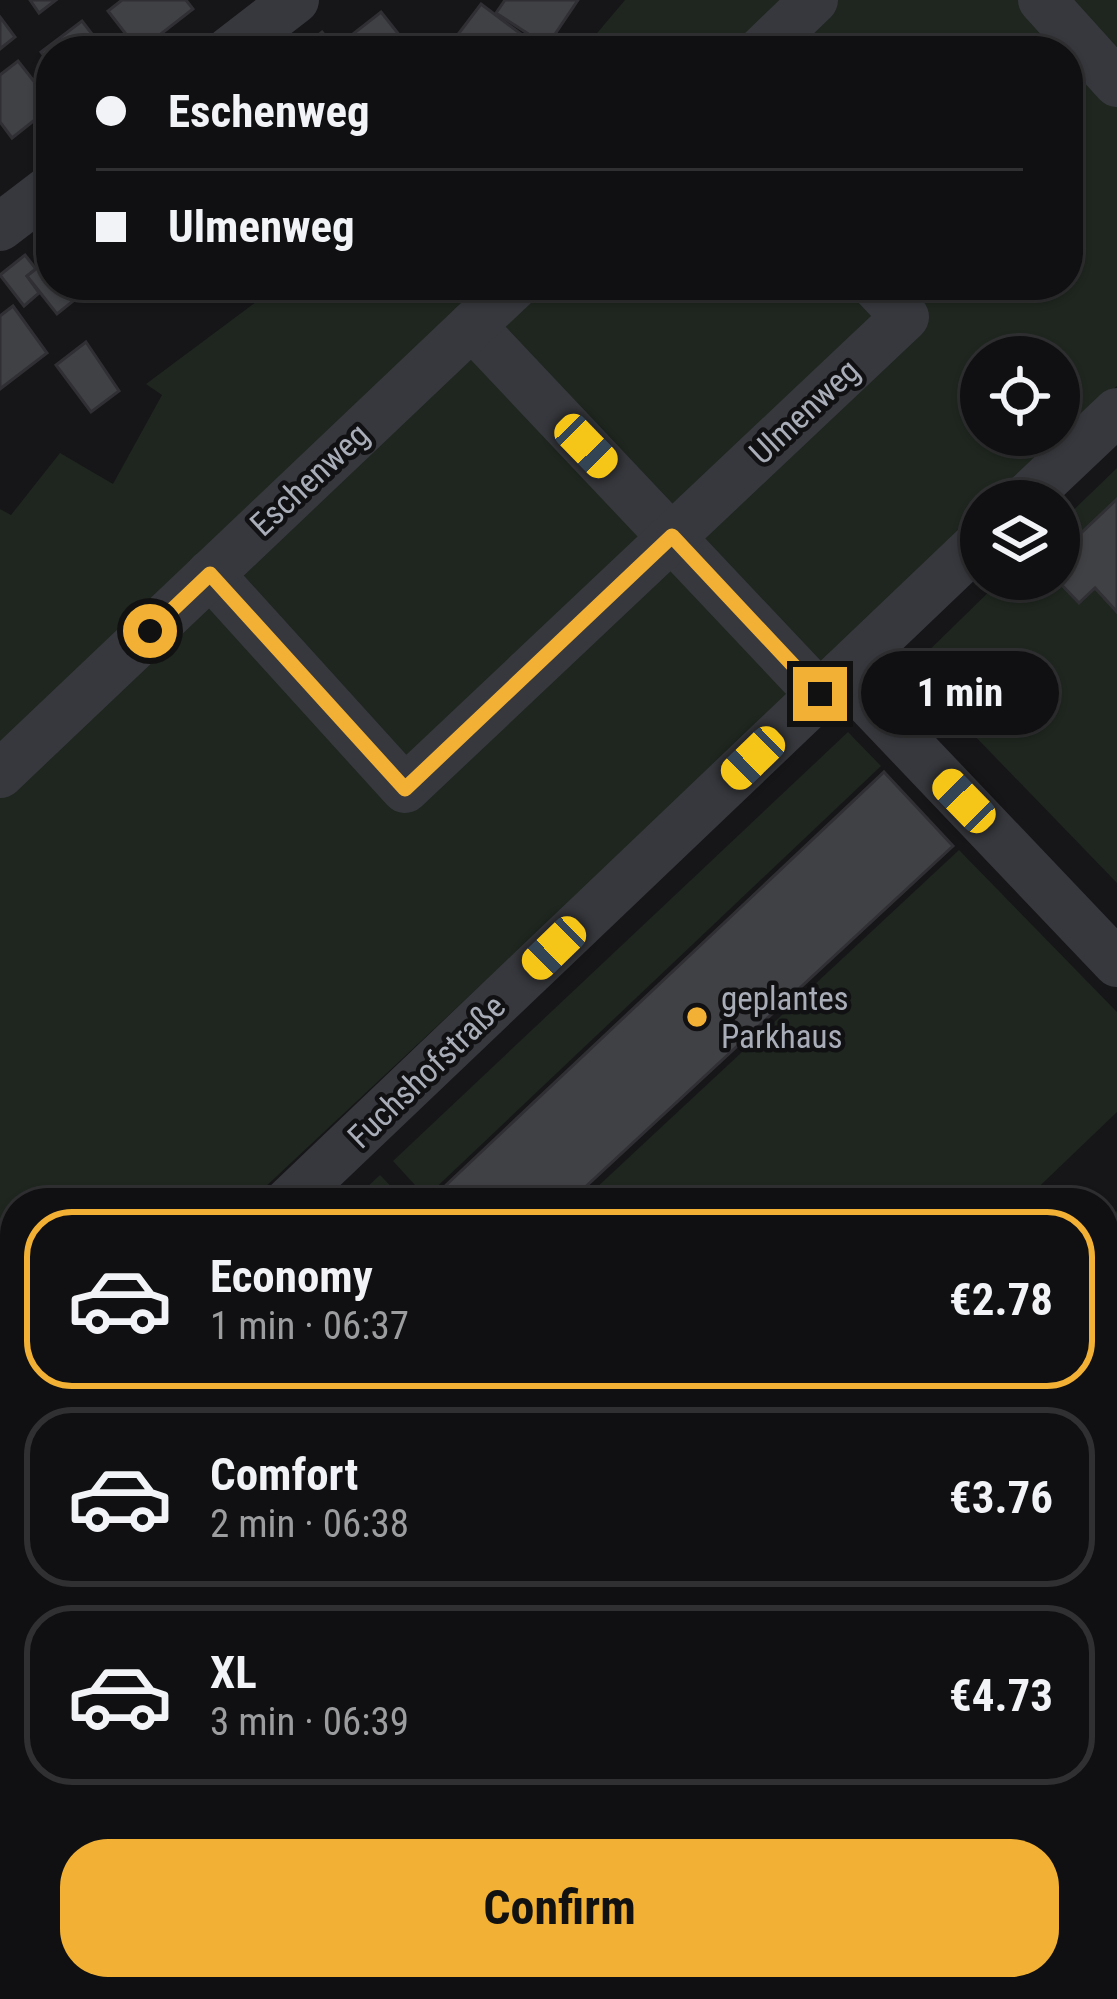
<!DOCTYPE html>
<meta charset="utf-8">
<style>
:root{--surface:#101012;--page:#19191b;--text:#f1f3f6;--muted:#9c9d9f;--line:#303032;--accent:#f2b134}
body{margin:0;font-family:"Roboto Condensed",sans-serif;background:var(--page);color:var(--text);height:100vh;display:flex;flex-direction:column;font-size:45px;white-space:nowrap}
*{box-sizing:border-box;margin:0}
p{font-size:39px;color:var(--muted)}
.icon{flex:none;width:66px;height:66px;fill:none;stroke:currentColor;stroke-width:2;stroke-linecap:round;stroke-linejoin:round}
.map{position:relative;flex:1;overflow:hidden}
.side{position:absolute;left:0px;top:1188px;width:1119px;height:813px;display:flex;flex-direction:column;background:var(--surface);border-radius:48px 48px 0 0;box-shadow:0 3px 9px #0004,0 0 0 3px var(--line)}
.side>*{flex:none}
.hud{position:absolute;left:36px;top:36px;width:1047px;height:264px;border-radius:48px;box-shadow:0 3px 9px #0004,0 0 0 3px var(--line);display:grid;align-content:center;height:264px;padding:0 60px;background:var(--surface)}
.fabs{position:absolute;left:960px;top:336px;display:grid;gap:24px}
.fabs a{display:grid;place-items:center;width:120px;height:120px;border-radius:50%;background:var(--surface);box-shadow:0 3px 9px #0004,0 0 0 3px var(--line);font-size:60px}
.end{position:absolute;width:54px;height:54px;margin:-27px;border:15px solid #f2b134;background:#111;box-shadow:0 0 0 6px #111}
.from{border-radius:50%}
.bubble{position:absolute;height:84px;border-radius:42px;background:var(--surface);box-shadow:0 3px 9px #0004,0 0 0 3px var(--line);font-size:39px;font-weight:700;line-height:84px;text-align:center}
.car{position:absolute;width:36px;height:72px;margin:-36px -18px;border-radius:15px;box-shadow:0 0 9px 3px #0007;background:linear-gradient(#f5c518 24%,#345 0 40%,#f5c518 0 76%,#345 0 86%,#f5c518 0)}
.hud b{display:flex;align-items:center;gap:42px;height:114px;font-size:45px}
.hud b+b{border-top:3px solid var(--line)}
.hud i{width:30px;height:30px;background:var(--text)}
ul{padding:21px 0 0;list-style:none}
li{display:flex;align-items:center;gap:36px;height:180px;margin:0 24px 18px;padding:0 36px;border:6px solid var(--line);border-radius:48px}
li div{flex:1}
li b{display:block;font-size:45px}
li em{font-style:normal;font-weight:700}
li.on{border-color:var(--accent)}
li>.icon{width:108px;height:108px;stroke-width:1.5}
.action{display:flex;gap:24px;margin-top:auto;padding:24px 60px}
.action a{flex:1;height:138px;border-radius:48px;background:var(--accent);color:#111;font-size:48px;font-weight:700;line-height:138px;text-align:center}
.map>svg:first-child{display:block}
.green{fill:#1e261f;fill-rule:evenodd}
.building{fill:#404145;stroke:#303034;stroke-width:3}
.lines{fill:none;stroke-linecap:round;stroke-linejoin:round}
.minor{stroke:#37383d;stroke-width:48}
.route{stroke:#f2b134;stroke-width:15}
.poi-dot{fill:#f2b134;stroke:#111113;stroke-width:4.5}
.labels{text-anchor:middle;stroke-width:9;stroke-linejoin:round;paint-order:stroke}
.street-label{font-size:33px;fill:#a8adb8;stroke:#111113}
.poi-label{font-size:33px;fill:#a8adb8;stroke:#111113;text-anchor:start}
</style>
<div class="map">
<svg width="1117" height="1999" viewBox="0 0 1117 1999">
<rect width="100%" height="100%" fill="#161618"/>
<g class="green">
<path d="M625,0H1042L1117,83V386L997,501H981V517L964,533L248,1203H15V1422L0,1436V509L11,515L60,453L113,484L162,395L146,384L279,285H1068V51H582ZM981,357H1059V435H981Z"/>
<polygon points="1071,0 1117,0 1117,53"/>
<polygon points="1117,468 1117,883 910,669 1002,579 1059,579 1059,524"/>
<polygon points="848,732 881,766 426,1197 393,1161"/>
<polygon points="959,850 1117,1012 1117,1112 1022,1203 580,1203"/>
<polygon points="380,1175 407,1203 350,1203"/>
<polygon points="1117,1211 1117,1670 1104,1682 1104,1223"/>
<polygon points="15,1505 15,1644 0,1656 0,1518"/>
<polygon points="15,1657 15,1986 555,1986 567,1999 0,1999 0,1669"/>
<polygon points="1117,1725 1117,1801 1104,1792 1104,1737"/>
<polygon points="563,1986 814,1986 800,1999 575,1999"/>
</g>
<g class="building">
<polygon points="30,0 56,0 39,13"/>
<polygon points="122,0 186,0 193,9 139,51 108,11"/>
<polygon points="505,0 578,0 547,46 496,13"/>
<polygon points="481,4 529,40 521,51 458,51 450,45"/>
<polygon points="381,12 412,51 337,51 335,48"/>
<polygon points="0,17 15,37 0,49"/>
<polygon points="82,21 105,51 51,51 51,64 41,52"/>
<polygon points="322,32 337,51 305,51 302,48"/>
<polygon points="18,61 51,103 51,107 12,138 0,122 0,75"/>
<polygon points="25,255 36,269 27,276 39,293 24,306 0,275"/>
<polygon points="51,257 51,285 93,285 57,314 27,276"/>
<polygon points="13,306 47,353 0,389 0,316"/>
<polygon points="86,342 119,391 91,412 56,365"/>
<polygon points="1117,499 1117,612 1095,588 1079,603 1056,579 1059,579 1059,554"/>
<polygon points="884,772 953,846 568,1203 457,1203 443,1188"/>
<polygon points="563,1986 659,1986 645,1999 576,1999"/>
<polygon points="687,1986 748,1986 734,1999 723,1990 713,1999 699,1999"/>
</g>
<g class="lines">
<g class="minor">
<polyline points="1042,0 1117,83"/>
<polyline points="229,51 295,0"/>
<polyline points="761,51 814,0"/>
<polyline points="0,227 51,188"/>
<polyline points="472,326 820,695"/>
<polyline points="1023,501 1117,412"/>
<polyline points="210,574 405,789 905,317 875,285"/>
<polyline points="842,674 1117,963"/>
<polyline points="0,774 515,285"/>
<polyline points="287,1203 981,541"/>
<polyline points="0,1470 15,1458"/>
<polyline points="1104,1885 1117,1892"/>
<polyline points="913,1999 927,1986"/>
</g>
</g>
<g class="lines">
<polyline class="route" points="150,631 210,574 405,789 672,536 820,694"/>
</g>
<circle class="poi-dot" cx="697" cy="1017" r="12"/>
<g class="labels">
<g class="street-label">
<text transform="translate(804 411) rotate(-43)" y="12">Ulmenweg</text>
<text transform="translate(309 479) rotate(-43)" y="12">Eschenweg</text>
<text transform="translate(426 1071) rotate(-44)" y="12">Fuchshofstraße</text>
</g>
<g class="poi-label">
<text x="721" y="1010">geplantes<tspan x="721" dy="38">Parkhaus</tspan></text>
</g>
</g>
</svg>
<div class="fabs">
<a><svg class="icon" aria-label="locate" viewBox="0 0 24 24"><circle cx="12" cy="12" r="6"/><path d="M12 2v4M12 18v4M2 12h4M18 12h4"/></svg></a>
<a><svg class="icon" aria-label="layers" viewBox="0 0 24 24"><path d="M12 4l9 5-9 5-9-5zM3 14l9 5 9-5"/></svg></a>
</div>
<i class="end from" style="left:150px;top:631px"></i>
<i class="end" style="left:820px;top:694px"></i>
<div class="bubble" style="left:861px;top:651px;width:198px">1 min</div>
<i class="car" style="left:586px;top:446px;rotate:136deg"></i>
<i class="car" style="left:753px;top:758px;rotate:226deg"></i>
<i class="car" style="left:964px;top:801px;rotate:316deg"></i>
<i class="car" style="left:554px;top:948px;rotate:226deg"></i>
<div class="hud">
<b><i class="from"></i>Eschenweg</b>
<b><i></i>Ulmenweg</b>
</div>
<section class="side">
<ul>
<li class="on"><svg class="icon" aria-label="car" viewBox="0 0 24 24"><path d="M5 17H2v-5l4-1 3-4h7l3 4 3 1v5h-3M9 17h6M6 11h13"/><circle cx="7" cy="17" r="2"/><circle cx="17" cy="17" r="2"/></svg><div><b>Economy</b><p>1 min · 06:37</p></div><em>€2.78</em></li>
<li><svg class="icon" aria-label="car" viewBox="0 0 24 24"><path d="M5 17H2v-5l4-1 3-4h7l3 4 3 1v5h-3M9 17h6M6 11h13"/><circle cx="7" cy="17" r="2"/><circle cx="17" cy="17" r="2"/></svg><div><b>Comfort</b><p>2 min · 06:38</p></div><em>€3.76</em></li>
<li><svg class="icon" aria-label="car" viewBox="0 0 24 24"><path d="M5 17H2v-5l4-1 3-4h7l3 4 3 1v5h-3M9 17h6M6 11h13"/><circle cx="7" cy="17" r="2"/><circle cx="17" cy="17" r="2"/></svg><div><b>XL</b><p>3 min · 06:39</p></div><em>€4.73</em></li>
</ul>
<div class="action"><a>Confirm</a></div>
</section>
</div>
